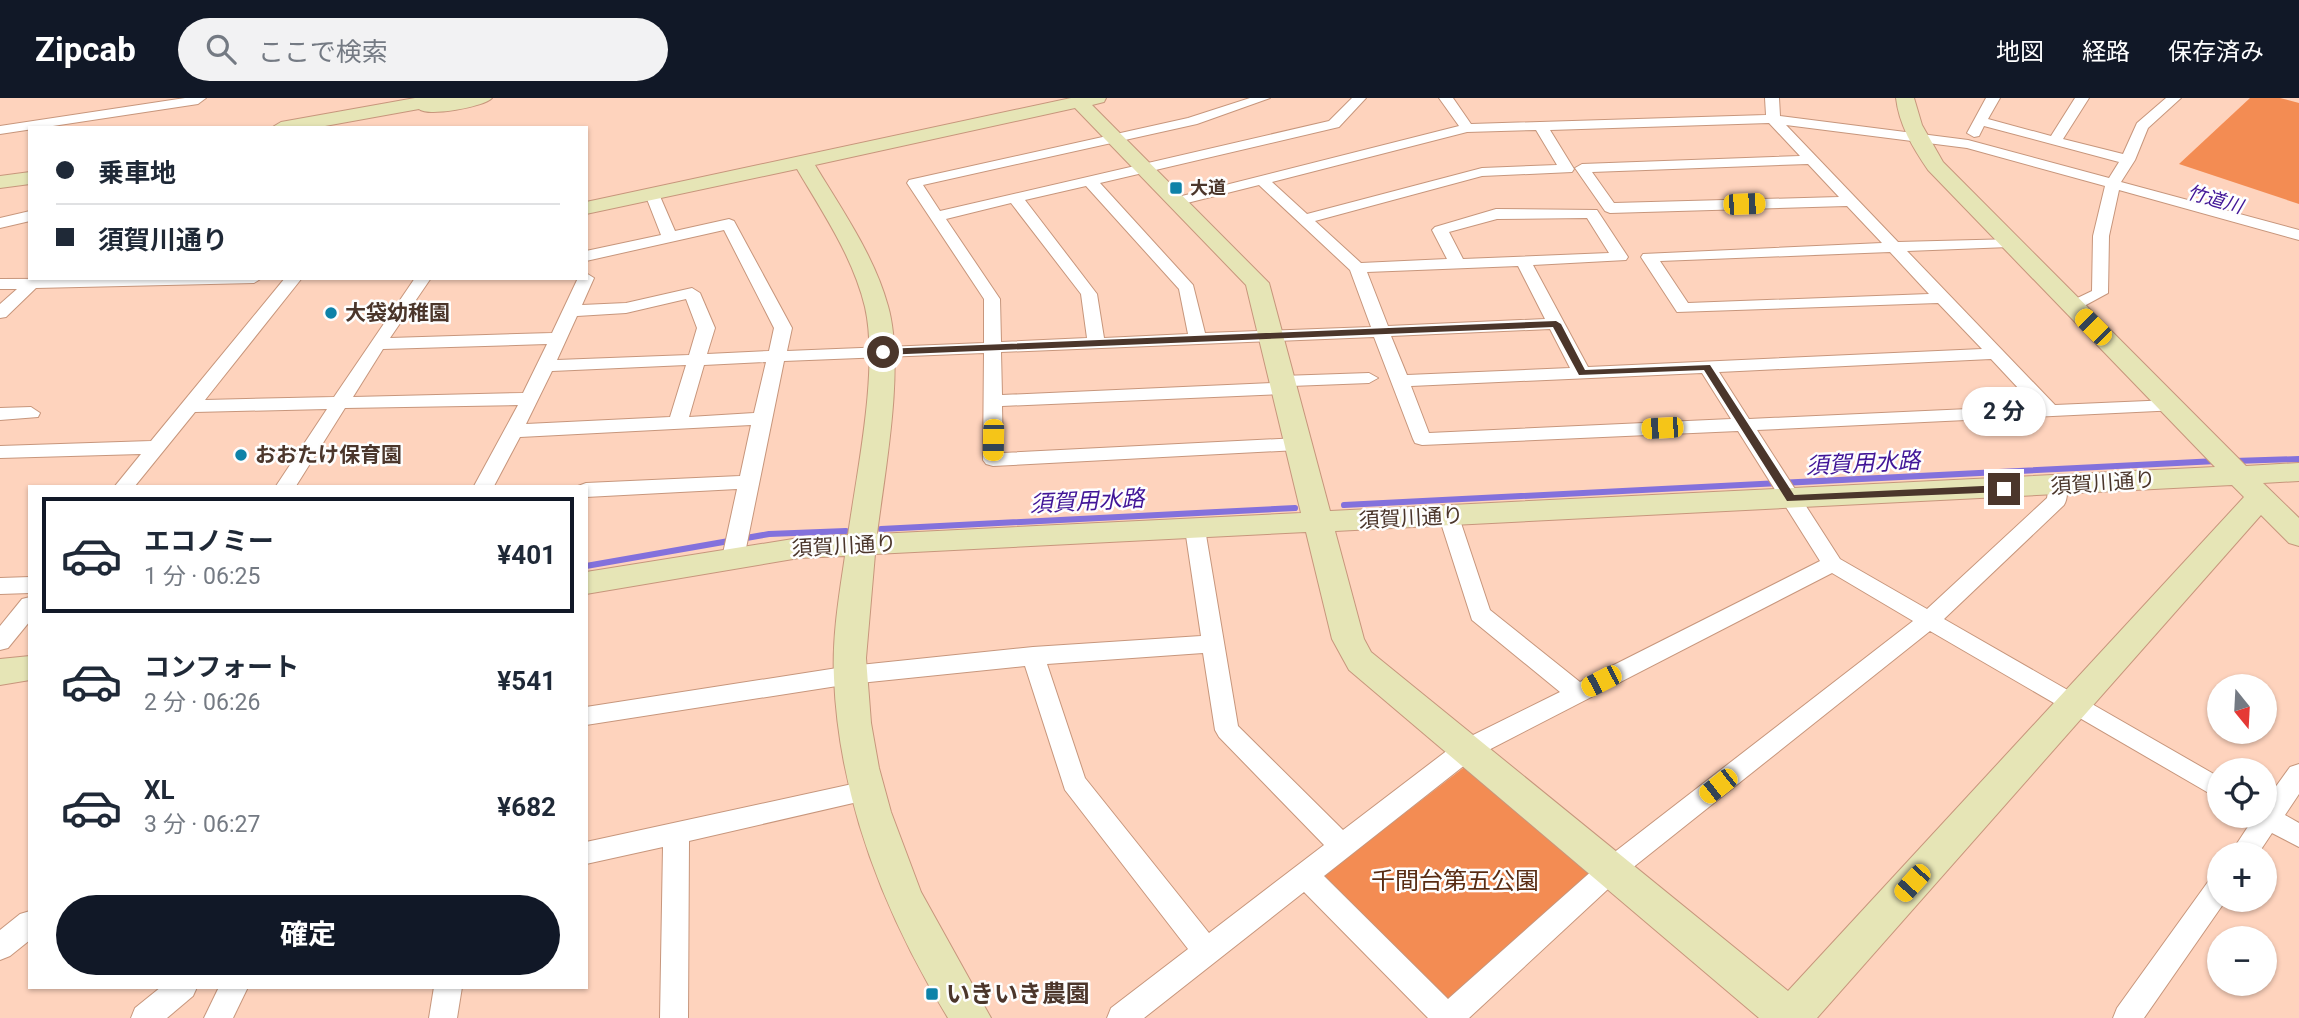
<!DOCTYPE html>
<html lang="ja">
<meta charset="utf-8">
<style>
:root{--surface:#fff;--page:#f2f2f3;--text:#1f2937;--muted:#747a83;--line:#e0e1e3;--accent:#111827}
body{margin:0;font-family:Roboto,"Noto Sans JP",sans-serif;background:var(--page);color:var(--text);height:100vh;display:flex;flex-direction:column;font-size:26px;white-space:nowrap}
*{box-sizing:border-box;margin:0}
p{font-size:23px;color:var(--muted)}
.icon{flex:none;width:38px;height:38px;fill:none;stroke:currentColor;stroke-width:2;stroke-linecap:round;stroke-linejoin:round}
.map{position:relative;flex:1;overflow:hidden}
.sheet{position:absolute;left:28px;top:387px;width:560px;height:504px;display:flex;flex-direction:column;background:var(--surface);border-radius:0px;box-shadow:0 2px 5px #0004}
.sheet>*{flex:none}
.top-card{position:absolute;left:28px;top:28px;width:560px;height:154px;border-radius:0px;box-shadow:0 2px 5px #0004;display:grid;align-content:center;height:154px;padding:0 28px;background:var(--surface)}
.needle{width:46px;rotate:162deg}
.tools{position:absolute;left:2207px;top:576px;display:grid;gap:14px}
.tools a{display:grid;place-items:center;width:70px;height:70px;border-radius:50%;background:var(--surface);box-shadow:0 2px 5px #0004;font-size:35px}
.end{position:absolute;width:32px;height:32px;margin:-16px;border:9px solid #4b362b;background:#fff;box-shadow:0 0 0 4px #fff}
.from{border-radius:50%}
.bubble{position:absolute;height:49px;border-radius:24px;background:var(--surface);box-shadow:0 2px 5px #0004;font-size:23px;font-weight:700;line-height:49px;text-align:center}
.car{position:absolute;width:21px;height:42px;margin:-21px -10px;border-radius:9px;box-shadow:0 0 5px 2px #0007;background:linear-gradient(#f5c518 24%,#345 0 40%,#f5c518 0 76%,#345 0 86%,#f5c518 0)}
.top-card b{display:flex;align-items:center;gap:24px;height:66px;font-size:26px}
.top-card b+b{border-top:2px solid var(--line)}
.top-card i{width:18px;height:18px;background:var(--text)}
ul{padding:12px 0 0;list-style:none}
li{display:flex;align-items:center;gap:21px;height:116px;margin:0 14px 10px;padding:0 14px;border:4px solid transparent;border-radius:0px}
li div{flex:1}
li b{display:block;font-size:26px}
li em{font-style:normal;font-weight:700}
li.current{border-color:var(--accent)}
li>.icon{width:63px;height:63px;stroke-width:1.5}
.primary-button{display:flex;gap:14px;margin-top:auto;padding:14px 28px}
.primary-button a{flex:1;height:80px;border-radius:42px;background:var(--accent);color:#fff;font-size:28px;font-weight:700;line-height:80px;text-align:center}
header{display:flex;align-items:center;gap:42px;box-sizing:border-box;height:98px;padding:0 35px;background:var(--accent);color:#fff}
header strong{font-size:33px}
nav{display:flex;gap:38px;margin-inline-start:auto;font-size:24px}
.search{width:490px;height:63px;background:var(--page);display:flex;align-items:center;gap:18px;box-sizing:border-box;padding:0 24px;border-radius:38px;color:var(--muted);font-size:26px}
.map>svg:first-child{display:block}
.green{fill:#f38c53}
.lines{fill:none;stroke-linecap:round;stroke-linejoin:round}
.stream{stroke:#8371dc;stroke-width:6}
.street-casing{stroke:#c7967c;stroke-width:2}
.secondary-casing{stroke:#c7967c;stroke-width:2}
.street{fill:#fff;fill-rule:evenodd}
.secondary{fill:#e6e5b6;fill-rule:evenodd}
.route{fill:#4b362b}
.poi-dot{fill:#0e82a8;stroke:#fefefe;stroke-width:2.5}
.labels{text-anchor:middle;stroke-width:5;stroke-linejoin:round;paint-order:stroke}
.far-poi-label{font-size:18px;font-weight:bold;fill:#4b362b;stroke:#fefefe;text-anchor:start}
.far-water-label{font-size:19px;font-style:italic;fill:#411597;stroke:#fefefe}
.poi-label{font-size:21px;font-weight:bold;fill:#4b362b;stroke:#fefefe;text-anchor:start}
.street-label{font-size:21px;fill:#4b362b;stroke:#fefefe}
.water-label{font-size:23px;font-style:italic;fill:#411597;stroke:#fefefe}
.near-park-label{font-size:24px;fill:#592c13;stroke:#fefefe}
.near-poi-label{font-size:24px;font-weight:bold;fill:#4b362b;stroke:#fefefe;text-anchor:start}
</style>
<header>
<strong>Zipcab</strong>
<div class="search"><svg class="icon" aria-label="search" viewBox="0 0 24 24"><circle cx="10" cy="10" r="6"/><path d="M15 15l6 6"/></svg>ここで検索</div>
<nav><a>地図</a><a>経路</a><a>保存済み</a></nav>
</header>
<div class="map">
<svg width="2299" height="920" viewBox="0 0 2299 920">
<rect width="100%" height="100%" fill="#fed3bd"/>
<g class="green">
<polygon points="2250,0 2280,0 2299,5 2299,106 2179,66"/>
<polygon points="1467,667 1594,772 1444,906 1318,782"/>
</g>
<g class="lines">
<g class="stream">
<polyline points="2234,363 2299,361"/>
<polyline points="1344,407 2217,363"/>
<polyline points="881,431 1295,410"/>
<polyline points="586,468 769,436 846,433"/>
</g>
<g class="street-casing">
<g id="street">
<polygon points="185,0 206,0 198,6 0,36 0,28"/>
<path d="M1250,0H1270L1197,26L923,87L940,113L1329,23L1352,0H1366L1339,29L1100,85L1193,187L1205,235L1371,229L1350,172L1259,87L1179,107L1172,103L1174,100L1459,28L1439,0H1453L1471,26L1766,17L1765,0H1779L1780,18L1968,42L2109,80L2119,64L1984,28L1979,38L1974,39L1967,35L1986,0H2000L1988,21L2051,38L2075,0H2089L2063,41L2123,56L2137,25L2166,0H2181L2148,30L2135,62L2121,84L2299,132V142L2119,92L2109,138L2108,195L2073,214L2067,213L2065,209L2067,205L2092,193L2093,138L2105,88L1967,50L1786,27L1898,144L2015,141L2017,144L2009,149L1907,153L2055,307L2171,302L2180,308L2178,312L1757,332L1840,461L1927,511L2047,400L2050,383H2064C2068,390 2068,400 2064,407L1944,521L2219,679V701L1930,533L1621,779L1469,920H1428L1304,794L1144,920H1107L1111,910L1188,851L1065,692L1025,568L850,586L586,627V609L850,568L1033,549L1201,538L1185,431L1188,426H1202L1205,431L1238,628L1343,732L1457,645L1560,594L1472,522L1439,419L1442,414H1456L1459,419L1490,512L1580,584L1820,463L1738,333L1422,347L1415,345L1413,341L1374,239L1001,254L1002,297L1274,285L1276,279L1282,278L1369,275L1378,280L1369,285L1291,288L1289,294L1283,296L1002,308L1003,355L1298,340L1305,342L1308,346L1305,350L1298,352L993,368L986,366L983,362L984,255L784,263L744,460L740,465L733,467L726,465L722,460L737,391L586,399V388H578L586,385L740,378L751,327L520,339L494,388H474L518,307L345,310L296,388H276L327,311L195,314L135,388H115L141,356L0,360V348L151,343L285,180H302L205,302L334,299L415,180H431L390,240L552,235L578,180H586V175L594,180L582,207L626,205L692,190L700,195L715,230L707,256L769,253L774,230L724,132L586,163V153L661,137L645,96L652,92L659,96L675,133L729,121L734,123L792,230L787,253L984,245V201L907,85L909,82L1188,20ZM1769,25L1800,58L1582,66L1575,70L1605,113L1610,115L1847,108L1882,145L1643,156L1641,159L1677,214L1938,205L1982,251L1588,269L1533,167L1626,162L1628,159L1597,112L1496,111L1435,129L1432,132L1447,161L1361,165L1315,123L1482,78L1572,74L1574,71L1550,32ZM1536,32L1557,67L1482,70L1307,116L1272,84L1467,34ZM1808,66L1839,99L1614,105L1592,74ZM1086,88L1179,191L1188,236L1104,240L1097,196L1025,102ZM1011,105L1081,196L1087,240L1001,244L1000,201L946,121ZM1587,120L1609,155L1463,161L1449,134L1497,121ZM1890,154L1929,196L1688,205L1660,163ZM1518,168L1545,221L1388,228L1367,174ZM686,201L697,230L689,257L557,262L577,218L626,215ZM1550,231L1570,270L1407,277L1391,238ZM547,246L523,295L353,299L383,251ZM1991,261L2035,308L1749,321L1719,274ZM766,264L754,315L689,319L704,267ZM686,267L670,319L526,326L552,273ZM1702,275L1731,321L1429,335L1411,288ZM1832,475L1913,523L1603,763L1448,901L1324,778L1475,659ZM1203,555L1215,632L1219,639L1324,747L1209,835L1085,680L1047,566Z"/>
<polygon points="30,113 30,123 0,130 0,120"/>
<polygon points="262,180 254,185 36,190 6,219 0,220 0,206 17,191 0,191 0,181"/>
<polygon points="31,309 40,315 38,319 0,322 0,310"/>
<polygon points="30,479 30,495 0,496 0,480"/>
<polygon points="30,499 30,523 8,550 0,552 0,528 22,501"/>
<polygon points="2299,666 2299,696 2285,717 2299,725 2299,749 2272,735 2258,756 2230,756 2253,721 2252,718 2264,718 2264,705 2290,669"/>
<polygon points="866,683 875,686 878,693 875,700 689,743 688,920 660,920 663,749 586,766 586,744"/>
<polygon points="2219,777 2219,802 2226,802 2144,920 2113,920 2117,910 2210,781"/>
<polygon points="30,813 30,842 10,858 0,862 0,832 20,816"/>
<polygon points="161,889 197,889 193,898 167,920 131,920 135,910"/>
<polygon points="219,889 248,889 233,920 204,920"/>
<polygon points="434,889 462,889 457,920 429,920"/>
</g>
</g>
<g class="secondary-casing">
<g id="secondary">
<path d="M415,0H492C484,9 428,19 419,11L314,30H271L281,24Z"/>
<path d="M1071,0H1106L1104,4L1092,7L1269,185L1330,413L2215,369L1928,72C1913,50 1899,27 1896,0H1914L1922,27L1943,64L2246,368L2299,365V383L2263,385L2299,420V448L2289,445L2261,417L1817,920H1759L1349,572L1332,541L1306,434L875,456L866,560L871,625L879,670L891,714L921,794L991,920H948C885,817 839,702 834,580C832,539 839,498 845,458L799,460L586,496V474L799,440L848,437C857,373 879,270 865,209C853,159 823,115 797,71L586,116V104ZM1075,10L1246,187L1301,415L877,436C885,372 905,268 888,208C874,157 842,112 815,67ZM2232,387L2244,399L1788,893L1371,554L1364,541L1335,433Z"/>
<polygon points="30,74 30,86 0,90 0,78"/>
<polygon points="30,558 30,582 0,587 0,561"/>
</g>
</g>
<use href="#street" class="street"/>
<use href="#secondary" class="secondary"/>
</g>
<polygon class="route" points="1556,223 1561,226 1585,272 1710,267 1794,397 2004,387 2009,391 2004,394 1787,403 1704,272 1579,277 1553,229 883,257 878,254 883,251"/>
<g class="poi-dot">
<rect x="1169" y="83" width="14" height="14" rx="3.5"/>
<circle cx="331" cy="215" r="7"/>
<circle cx="241" cy="357" r="7"/>
<rect x="925" y="889" width="14" height="14" rx="3.5"/>
</g>
<g class="labels">
<g class="far-poi-label">
<text x="1190" y="96">大道</text>
</g>
<g class="far-water-label">
<text transform="translate(2215 101) rotate(16)" y="7">竹道川</text>
</g>
<g class="poi-label">
<text x="345" y="222">大袋幼稚園</text>
<text x="255" y="364">おおたけ保育園</text>
</g>
<g class="street-label">
<text transform="translate(2103 385) rotate(-4)" y="7">須賀川通り</text>
<text transform="translate(1411 420) rotate(-3)" y="7">須賀川通り</text>
<text transform="translate(844 448) rotate(-3)" y="7">須賀川通り</text>
</g>
<g class="water-label">
<text transform="translate(1863 365) rotate(-3)" y="8">須賀用水路</text>
<text transform="translate(1087 403) rotate(-3)" y="8">須賀用水路</text>
</g>
<g class="near-park-label">
<text x="1455" y="791">千間台第五公園</text>
</g>
<g class="near-poi-label">
<text x="946" y="904">いきいき農園</text>
</g>
</g>
</svg>
<div class="tools">
<a><svg class="needle" viewBox="-14 -14 28 28"><path d="M0-13l5 13h-10z" fill="#e53935"/><path d="M0 13l5-13h-10z" fill="#747a83"/></svg></a>
<a><svg class="icon" aria-label="locate" viewBox="0 0 24 24"><circle cx="12" cy="12" r="6"/><path d="M12 2v4M12 18v4M2 12h4M18 12h4"/></svg></a>
<a>+</a>
<a>−</a>
</div>
<i class="end from" style="left:883px;top:254px"></i>
<i class="end" style="left:2004px;top:391px"></i>
<div class="bubble" style="left:1962px;top:289px;width:84px">2 分</div>
<i class="car" style="left:1744px;top:106px;rotate:88deg"></i>
<i class="car" style="left:2093px;top:229px;rotate:315deg"></i>
<i class="car" style="left:1662px;top:330px;rotate:267deg"></i>
<i class="car" style="left:993px;top:342px;rotate:181deg"></i>
<i class="car" style="left:1601px;top:583px;rotate:243deg"></i>
<i class="car" style="left:1718px;top:688px;rotate:232deg"></i>
<i class="car" style="left:1912px;top:785px;rotate:222deg"></i>
<div class="top-card">
<b><i class="from"></i>乗車地</b>
<b><i></i>須賀川通り</b>
</div>
<section class="sheet">
<ul>
<li class="current"><svg class="icon" aria-label="car" viewBox="0 0 24 24"><path d="M5 17H2v-5l4-1 3-4h7l3 4 3 1v5h-3M9 17h6M6 11h13"/><circle cx="7" cy="17" r="2"/><circle cx="17" cy="17" r="2"/></svg><div><b>エコノミー</b><p>1 分 · 06:25</p></div><em>¥401</em></li>
<li><svg class="icon" aria-label="car" viewBox="0 0 24 24"><path d="M5 17H2v-5l4-1 3-4h7l3 4 3 1v5h-3M9 17h6M6 11h13"/><circle cx="7" cy="17" r="2"/><circle cx="17" cy="17" r="2"/></svg><div><b>コンフォート</b><p>2 分 · 06:26</p></div><em>¥541</em></li>
<li><svg class="icon" aria-label="car" viewBox="0 0 24 24"><path d="M5 17H2v-5l4-1 3-4h7l3 4 3 1v5h-3M9 17h6M6 11h13"/><circle cx="7" cy="17" r="2"/><circle cx="17" cy="17" r="2"/></svg><div><b>XL</b><p>3 分 · 06:27</p></div><em>¥682</em></li>
</ul>
<div class="primary-button"><a>確定</a></div>
</section>
</div>
